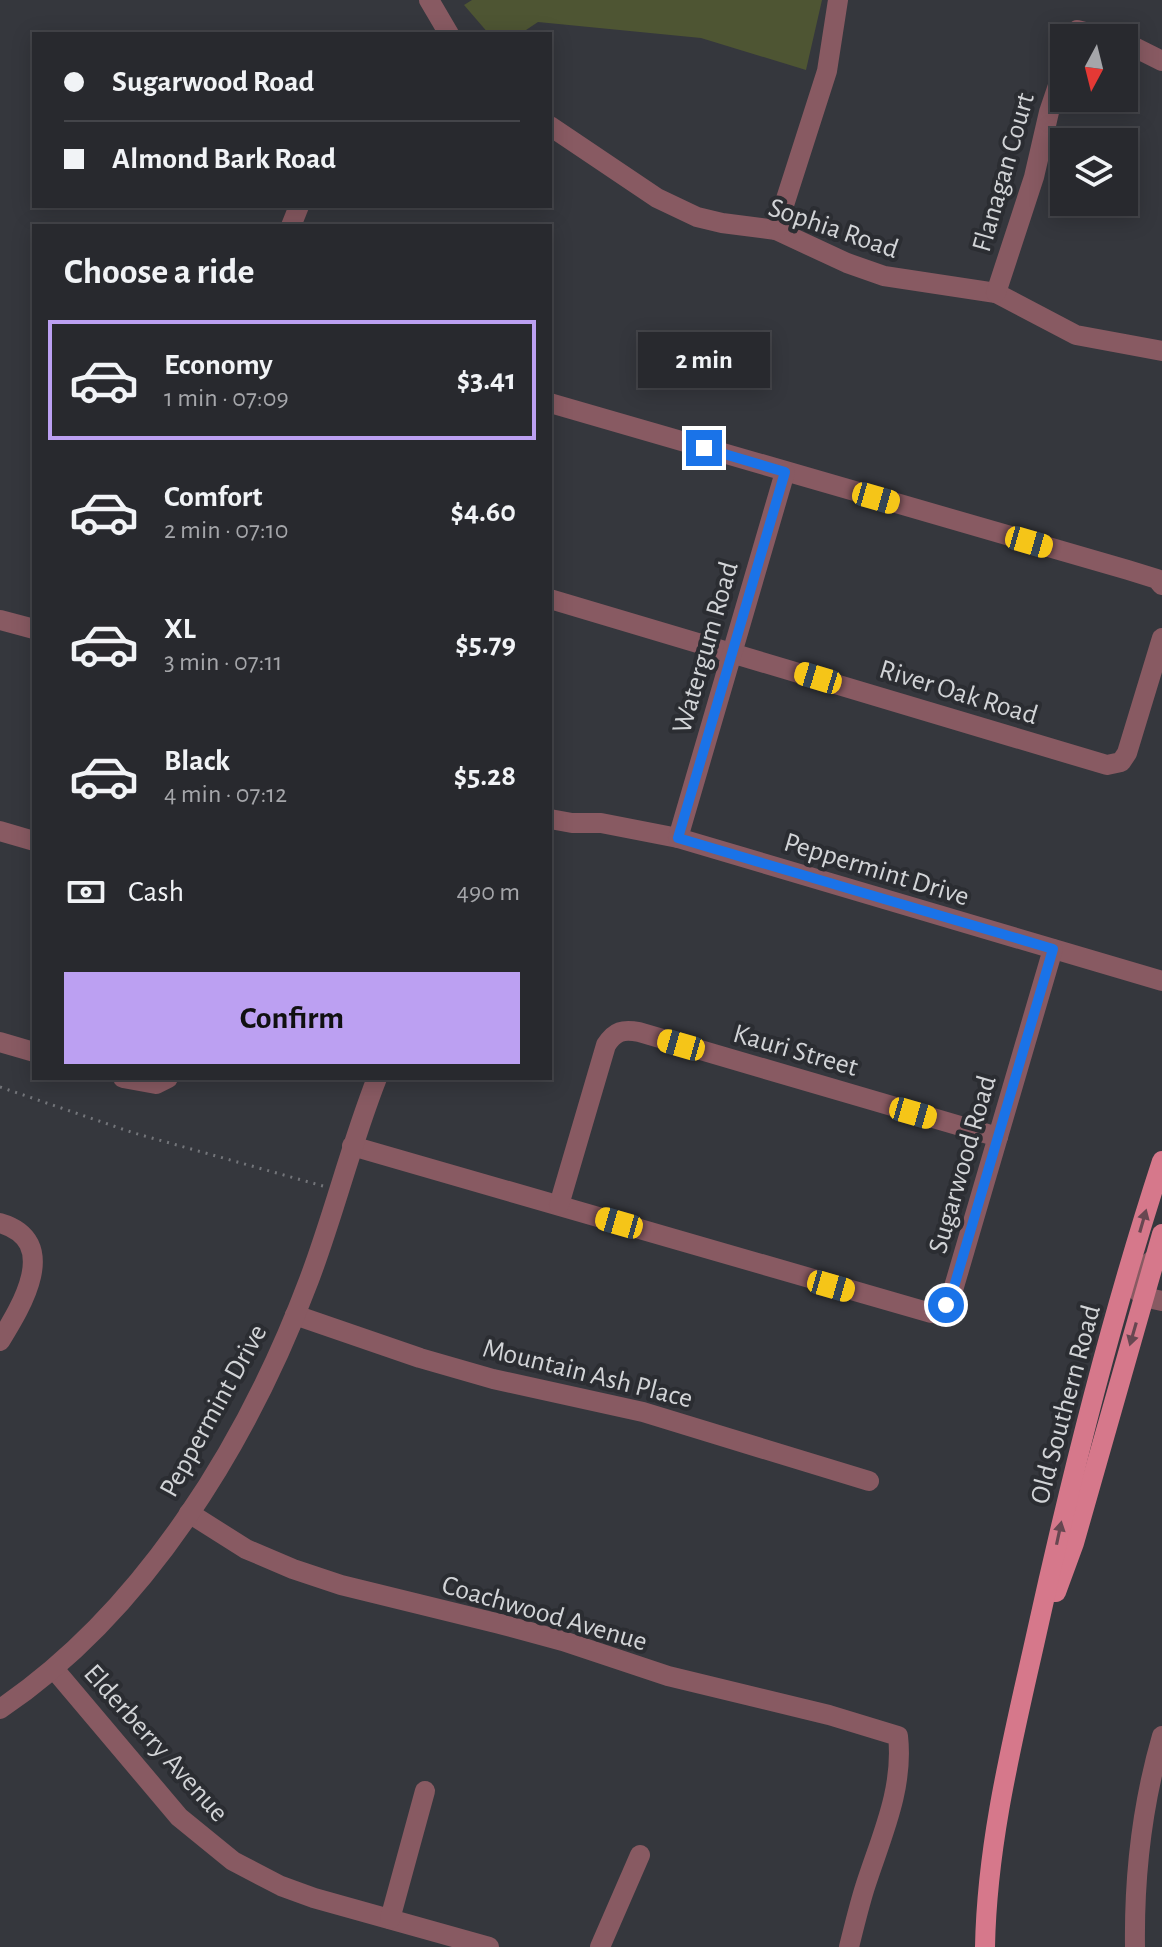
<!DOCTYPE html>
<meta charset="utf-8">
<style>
:root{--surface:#28292e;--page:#303136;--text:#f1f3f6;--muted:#a5a6aa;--line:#44454a;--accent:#bca0f2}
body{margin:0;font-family:"Alegreya Sans",sans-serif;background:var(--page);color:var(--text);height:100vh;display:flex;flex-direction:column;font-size:30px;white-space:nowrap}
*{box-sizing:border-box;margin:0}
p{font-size:26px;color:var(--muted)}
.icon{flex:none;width:44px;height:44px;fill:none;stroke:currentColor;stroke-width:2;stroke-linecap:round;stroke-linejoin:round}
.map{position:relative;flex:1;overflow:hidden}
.panel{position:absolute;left:32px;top:224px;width:520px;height:856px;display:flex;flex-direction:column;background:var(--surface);border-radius:0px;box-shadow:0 4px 20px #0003,0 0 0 2px var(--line)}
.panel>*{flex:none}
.banner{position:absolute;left:32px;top:32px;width:520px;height:176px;border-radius:0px;box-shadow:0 4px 20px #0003,0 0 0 2px var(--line);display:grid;align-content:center;height:176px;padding:0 32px;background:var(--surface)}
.needle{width:52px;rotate:187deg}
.tools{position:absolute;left:1050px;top:24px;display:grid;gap:16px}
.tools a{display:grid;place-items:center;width:88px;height:88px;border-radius:0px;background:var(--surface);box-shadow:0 4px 20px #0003,0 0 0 2px var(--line);font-size:40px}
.end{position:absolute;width:36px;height:36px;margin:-18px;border:10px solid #1a73e8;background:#fff;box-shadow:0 0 0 4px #fff}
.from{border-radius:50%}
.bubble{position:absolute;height:56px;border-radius:0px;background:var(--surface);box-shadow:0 4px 20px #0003,0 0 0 2px var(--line);font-size:26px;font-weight:600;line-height:56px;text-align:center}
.car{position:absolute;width:24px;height:48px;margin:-24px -12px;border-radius:10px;box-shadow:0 0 6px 2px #0007;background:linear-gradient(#f5c518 24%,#345 0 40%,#f5c518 0 76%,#345 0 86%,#f5c518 0)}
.banner b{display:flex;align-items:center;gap:28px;height:76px;font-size:30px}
.banner b+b{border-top:2px solid var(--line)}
.banner i{width:20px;height:20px;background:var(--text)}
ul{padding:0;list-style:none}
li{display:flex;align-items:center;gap:24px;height:120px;margin:0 16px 12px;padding:0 16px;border:4px solid transparent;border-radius:0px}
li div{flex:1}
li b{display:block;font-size:30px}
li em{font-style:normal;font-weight:600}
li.current{border-color:var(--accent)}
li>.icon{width:72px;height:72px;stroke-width:1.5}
h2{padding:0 32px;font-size:36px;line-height:96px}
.pay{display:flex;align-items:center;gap:20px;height:88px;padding:0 32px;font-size:30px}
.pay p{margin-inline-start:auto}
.button{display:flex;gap:16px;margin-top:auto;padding:16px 32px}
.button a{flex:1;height:92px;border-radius:0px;background:var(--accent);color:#111;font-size:32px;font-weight:600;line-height:92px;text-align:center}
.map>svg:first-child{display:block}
.green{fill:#4e5533}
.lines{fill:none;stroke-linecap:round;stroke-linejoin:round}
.path{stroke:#73757a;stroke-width:3;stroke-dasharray:2 6;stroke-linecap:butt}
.minor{stroke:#885a62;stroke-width:20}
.major{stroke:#d6788b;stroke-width:20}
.oneway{fill:#674751}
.route{stroke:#1a73e8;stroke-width:10}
.labels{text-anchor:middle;stroke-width:8;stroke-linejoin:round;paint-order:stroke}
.street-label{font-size:28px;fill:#d2d4d7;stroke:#2b2d32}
</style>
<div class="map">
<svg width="1162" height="1947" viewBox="0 0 1162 1947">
<rect width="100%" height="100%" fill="#35373d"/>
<polygon class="green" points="472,0 822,0 806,70 701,38 538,22 520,34 489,34 464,5"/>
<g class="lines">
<polyline class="path" points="0,1087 134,1133 323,1186"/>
<g class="minor">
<polyline points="429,0 449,34"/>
<polyline points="1074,38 1077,30 1108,38"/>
<polyline points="1124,42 1162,61"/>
<polyline points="550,126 657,198 697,217 722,223 776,230 847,263 884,276 996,293 1076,335 1162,351"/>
<polyline points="291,226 299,206"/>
<polyline points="776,230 827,71 838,0"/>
<polyline points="996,293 1034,177 1049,112 1064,68"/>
<polyline points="550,403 1128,570 1157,579 1162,585"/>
<polyline points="550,599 1107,765 1121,762 1127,753 1162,638"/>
<polyline points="0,620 34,629"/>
<polyline points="550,819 572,823 601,823 678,838 1162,981"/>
<polyline points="0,831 34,841"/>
<polyline points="678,838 785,472"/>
<polyline points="0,1042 34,1052"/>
<polyline points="123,1078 156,1084 168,1078"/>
<polyline points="352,1146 931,1313 946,1305 951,1297 1053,949"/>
<path d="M559,1205L606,1045C615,1031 623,1029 639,1032L998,1137"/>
<path d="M0,1223C62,1241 21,1307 0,1341"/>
<polyline points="1162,1261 1154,1259 1127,1281 1144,1297 1162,1301"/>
<polyline points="295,1315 420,1358 493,1379 643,1412 869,1481"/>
<path d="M189,1513L246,1549L293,1569L341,1585L500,1624L563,1641L668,1676L829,1715L898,1736C904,1789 881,1837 865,1887C859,1906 854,1927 849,1947"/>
<polyline points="54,1669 179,1817 233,1861 281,1886 314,1898 489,1947"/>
<path d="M0,1709C145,1611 248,1442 309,1280C334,1214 351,1144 377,1078"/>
<polyline points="390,1919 425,1791"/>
<polyline points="600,1947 640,1855"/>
<path d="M1135,1947C1134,1875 1142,1805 1162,1736"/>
</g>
<g class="major">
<polyline points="1056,1592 1074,1543 1162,1234"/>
<path d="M985,1947C987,1841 1013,1739 1036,1636C1071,1477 1111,1317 1162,1161"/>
</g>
</g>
<defs><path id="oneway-solid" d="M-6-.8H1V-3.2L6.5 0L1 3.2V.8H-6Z" transform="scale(2)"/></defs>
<g class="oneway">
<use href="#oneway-solid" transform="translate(1143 1221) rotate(-74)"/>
<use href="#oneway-solid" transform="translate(1133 1334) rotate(106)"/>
<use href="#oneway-solid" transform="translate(1059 1533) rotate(-78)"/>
</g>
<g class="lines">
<polyline class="route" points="704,448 785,472 678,838 1053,949 951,1297 946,1305"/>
</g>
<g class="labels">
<g class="street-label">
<text transform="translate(1002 172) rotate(-74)" y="10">Flanagan Court</text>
<text transform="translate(834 227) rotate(19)" y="10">Sophia Road</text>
<text transform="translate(704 647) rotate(-74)" y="10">Watergum Road</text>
<text transform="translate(959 691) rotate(17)" y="10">River Oak Road</text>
<text transform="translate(877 868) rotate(17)" y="10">Peppermint Drive</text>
<text transform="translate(796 1049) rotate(16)" y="10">Kauri Street</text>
<text transform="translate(961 1164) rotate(-74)" y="10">Sugarwood Road</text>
<text transform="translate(588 1372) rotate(14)" y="10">Mountain Ash Place</text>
<text transform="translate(1064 1404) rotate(-75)" y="10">Old Southern Road</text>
<text transform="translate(212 1410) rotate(-61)" y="10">Peppermint Drive</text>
<text transform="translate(545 1612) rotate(16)" y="10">Coachwood Avenue</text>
<text transform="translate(157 1742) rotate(48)" y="10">Elderberry Avenue</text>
</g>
</g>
</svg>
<div class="tools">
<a><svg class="needle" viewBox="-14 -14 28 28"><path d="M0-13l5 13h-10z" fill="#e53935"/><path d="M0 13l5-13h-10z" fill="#a5a6aa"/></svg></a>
<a><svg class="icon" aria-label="layers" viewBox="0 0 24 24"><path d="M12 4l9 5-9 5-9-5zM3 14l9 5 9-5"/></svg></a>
</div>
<i class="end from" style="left:946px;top:1305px"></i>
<i class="end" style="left:704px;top:448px"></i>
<div class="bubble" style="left:638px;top:332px;width:132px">2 min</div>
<i class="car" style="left:876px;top:498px;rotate:106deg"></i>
<i class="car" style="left:1029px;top:542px;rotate:106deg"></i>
<i class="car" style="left:818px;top:678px;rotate:287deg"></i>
<i class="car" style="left:681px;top:1045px;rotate:286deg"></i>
<i class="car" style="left:913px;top:1113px;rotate:106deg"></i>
<i class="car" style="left:619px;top:1223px;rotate:286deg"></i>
<i class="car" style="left:831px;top:1286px;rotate:106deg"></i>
<div class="banner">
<b><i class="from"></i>Sugarwood Road</b>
<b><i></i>Almond Bark Road</b>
</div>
<section class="panel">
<h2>Choose a ride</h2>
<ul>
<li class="current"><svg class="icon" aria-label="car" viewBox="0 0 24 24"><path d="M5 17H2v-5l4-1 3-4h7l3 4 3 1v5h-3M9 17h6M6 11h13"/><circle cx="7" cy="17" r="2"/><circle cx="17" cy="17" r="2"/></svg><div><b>Economy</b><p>1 min · 07:09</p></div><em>$3.41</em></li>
<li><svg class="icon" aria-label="car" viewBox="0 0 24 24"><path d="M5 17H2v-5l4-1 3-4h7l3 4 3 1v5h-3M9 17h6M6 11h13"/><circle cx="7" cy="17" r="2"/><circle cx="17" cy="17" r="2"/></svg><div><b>Comfort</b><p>2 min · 07:10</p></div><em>$4.60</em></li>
<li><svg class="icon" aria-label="car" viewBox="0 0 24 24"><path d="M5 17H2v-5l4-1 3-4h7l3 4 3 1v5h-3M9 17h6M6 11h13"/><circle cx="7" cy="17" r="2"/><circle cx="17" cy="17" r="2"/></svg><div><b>XL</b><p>3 min · 07:11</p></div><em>$5.79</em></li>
<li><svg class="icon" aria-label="car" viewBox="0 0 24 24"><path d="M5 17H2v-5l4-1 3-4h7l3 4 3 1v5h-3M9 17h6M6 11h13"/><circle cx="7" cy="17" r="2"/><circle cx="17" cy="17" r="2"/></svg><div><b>Black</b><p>4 min · 07:12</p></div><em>$5.28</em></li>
</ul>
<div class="pay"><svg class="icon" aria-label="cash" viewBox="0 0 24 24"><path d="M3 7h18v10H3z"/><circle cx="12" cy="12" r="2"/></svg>Cash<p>490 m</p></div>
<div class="button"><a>Confirm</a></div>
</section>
</div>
